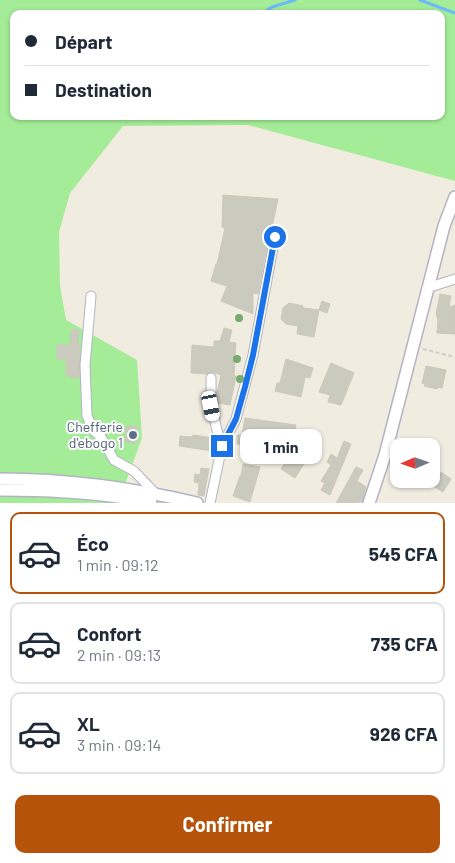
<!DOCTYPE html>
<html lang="fr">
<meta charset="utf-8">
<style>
:root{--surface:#fff;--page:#f6f6f7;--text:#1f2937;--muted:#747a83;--line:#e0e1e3;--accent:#b45309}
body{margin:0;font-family:Barlow,sans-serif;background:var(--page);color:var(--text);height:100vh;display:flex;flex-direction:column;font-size:19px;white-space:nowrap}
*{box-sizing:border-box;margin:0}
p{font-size:16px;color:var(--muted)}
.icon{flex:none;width:28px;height:28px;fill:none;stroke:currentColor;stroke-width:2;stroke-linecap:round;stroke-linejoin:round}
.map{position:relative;height:503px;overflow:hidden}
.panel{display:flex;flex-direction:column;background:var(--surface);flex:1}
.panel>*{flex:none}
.hud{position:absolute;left:10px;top:10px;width:435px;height:110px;border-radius:10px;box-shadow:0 1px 4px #0004;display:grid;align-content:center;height:110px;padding:0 15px;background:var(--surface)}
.needle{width:32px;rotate:268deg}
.fabs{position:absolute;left:390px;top:438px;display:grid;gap:10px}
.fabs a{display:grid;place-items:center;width:50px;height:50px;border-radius:10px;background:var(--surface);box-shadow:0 1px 4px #0004;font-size:25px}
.end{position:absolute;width:22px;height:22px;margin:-11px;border:6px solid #1a73e8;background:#fff;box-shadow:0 0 0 2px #fff}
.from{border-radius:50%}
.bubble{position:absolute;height:35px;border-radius:10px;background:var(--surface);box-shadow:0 1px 4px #0004;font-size:16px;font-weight:700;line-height:35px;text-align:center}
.car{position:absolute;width:15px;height:30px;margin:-15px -8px;border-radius:6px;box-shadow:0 0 4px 1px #0007;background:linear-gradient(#fff 24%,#345 0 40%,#fff 0 76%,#345 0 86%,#fff 0)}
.hud b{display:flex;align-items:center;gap:18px;height:48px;font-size:19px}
.hud b+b{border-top:1px solid var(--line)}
.hud i{width:12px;height:12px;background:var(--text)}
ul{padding:9px 0 0;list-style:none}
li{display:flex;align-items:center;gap:15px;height:82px;margin:0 10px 8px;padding:0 5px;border:2px solid var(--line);border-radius:10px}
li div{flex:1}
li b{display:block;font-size:19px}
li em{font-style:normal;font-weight:700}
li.active{border-color:var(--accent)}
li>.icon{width:45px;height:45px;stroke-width:1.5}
.cta{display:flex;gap:10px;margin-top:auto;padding:10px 15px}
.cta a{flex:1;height:58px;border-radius:10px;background:var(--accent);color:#fff;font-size:20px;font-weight:700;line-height:58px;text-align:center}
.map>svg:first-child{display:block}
.green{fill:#a4ec97;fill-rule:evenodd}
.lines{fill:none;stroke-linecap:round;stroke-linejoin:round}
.stream{stroke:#69b9fc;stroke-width:3}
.building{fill:#cbcabe;stroke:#cdc9b8}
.street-casing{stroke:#b3b3c3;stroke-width:11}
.secondary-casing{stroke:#b3b3c3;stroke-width:14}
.path{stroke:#cdcdcd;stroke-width:2;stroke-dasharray:4 2.5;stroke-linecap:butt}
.street{stroke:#fff;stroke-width:9}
.secondary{stroke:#fff;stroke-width:11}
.tree{fill:#78ab6f}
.route{stroke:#1a73e8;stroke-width:6}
.service-dot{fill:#5c6f8a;stroke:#fff;stroke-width:2}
.labels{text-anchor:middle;stroke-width:4;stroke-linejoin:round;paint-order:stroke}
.service-label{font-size:14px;fill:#4e5e75;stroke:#fff;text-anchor:end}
</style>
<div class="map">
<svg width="455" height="503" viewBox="0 0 455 503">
<rect width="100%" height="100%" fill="#f0ece0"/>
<path class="green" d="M0,0H455V181L248,125L123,126L70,193L59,232L60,286L66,320L137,360L142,438L124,487L198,503H0ZM14,14H441V116H14Z"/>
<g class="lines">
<g class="stream">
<polyline points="420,0 455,13"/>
<polyline points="262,14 272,7 295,0"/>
</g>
</g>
<g class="building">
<polygon points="223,195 278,199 271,232 269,236 258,294 253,293 253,314 221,301 227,286 211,281 216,264 217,264 225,228 222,227"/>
<polygon points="440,294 451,296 449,307 455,305 455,334 437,333 438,320 436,314"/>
<polygon points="322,301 330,304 327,313 319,310 314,337 297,334 298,326 286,324 281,319 283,308 289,303 303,306 303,308 319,310"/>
<polygon points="224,328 232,330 229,342 236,343 234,376 236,376 230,405 218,403 217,393 221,375 212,372 206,374 191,373 192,345 214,347 214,341 220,341"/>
<polygon points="71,330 79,330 78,345 80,345 79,378 71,378 70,375 66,376 66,359 57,359 57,345 70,345"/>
<polygon points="286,359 313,368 310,378 305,377 301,397 275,391 277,383 280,383"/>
<polygon points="331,363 354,373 341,405 328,402 330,395 319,392"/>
<polygon points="426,366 446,370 442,388 437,387 437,389 424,386 425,384 422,383"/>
<polygon points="245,418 296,425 295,432 277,430 276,446 237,444 237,435 242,435"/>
<polygon points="126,426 138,427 136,443 125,442"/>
<polygon points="193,435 213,438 214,443 213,451 179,446 180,436 192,437"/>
<polygon points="301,437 316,445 295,478 281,469 289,456 288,455"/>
<polygon points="344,441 351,444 330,495 321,490 325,483 321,481 331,465 327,462 331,454 337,458"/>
<polygon points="243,464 260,467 250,502 233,496 240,476 241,476"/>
<polygon points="356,467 363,470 357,481 366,487 362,502 336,503"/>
<polygon points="201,468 209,469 204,496 198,495 199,483 194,482 195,474 200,475"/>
<polygon points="441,472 451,479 443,492 433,486"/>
</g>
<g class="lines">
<g class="street-casing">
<g id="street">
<polyline points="427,288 455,279"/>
<polyline points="91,296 85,365 87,416 94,431 101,437 114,460 134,471 156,494"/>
<path d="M211,378C210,402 214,424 222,446"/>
<polyline points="210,503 222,446 236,419 253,355 275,237"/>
</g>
</g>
<g class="secondary-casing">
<g id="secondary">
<path d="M0,479C66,479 133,488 197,503"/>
<path d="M0,490C50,490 102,492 151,503"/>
<polyline points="369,503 385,455 444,226 455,197"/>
</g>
</g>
<polyline class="path" points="423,349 455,357"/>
<use href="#street" class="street"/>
<use href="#secondary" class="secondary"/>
</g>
<g class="tree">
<circle cx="239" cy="318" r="4"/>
<circle cx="237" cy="359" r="4"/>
<circle cx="240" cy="379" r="4"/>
</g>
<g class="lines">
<polyline class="route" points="222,446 236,419 245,387 253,355 275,237"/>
</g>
<circle class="service-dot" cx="133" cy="435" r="5"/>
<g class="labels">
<g class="service-label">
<text x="123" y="432">Chefferie<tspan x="123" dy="16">d'ebogo 1</tspan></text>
</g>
</g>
</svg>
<div class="fabs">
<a><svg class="needle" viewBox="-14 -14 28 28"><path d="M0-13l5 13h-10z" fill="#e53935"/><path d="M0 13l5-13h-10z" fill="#747a83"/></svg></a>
</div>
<i class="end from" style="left:275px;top:237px"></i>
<i class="end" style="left:222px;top:446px"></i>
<div class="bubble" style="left:240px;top:429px;width:82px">1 min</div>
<i class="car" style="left:211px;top:406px;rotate:169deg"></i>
<div class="hud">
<b><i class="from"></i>Départ</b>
<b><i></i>Destination</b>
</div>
</div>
<section class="panel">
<ul>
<li class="active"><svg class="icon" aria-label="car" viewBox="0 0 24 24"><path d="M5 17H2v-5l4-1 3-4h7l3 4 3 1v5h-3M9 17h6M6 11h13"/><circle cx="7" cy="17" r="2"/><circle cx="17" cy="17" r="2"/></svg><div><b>Éco</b><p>1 min · 09:12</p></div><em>545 CFA</em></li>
<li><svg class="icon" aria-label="car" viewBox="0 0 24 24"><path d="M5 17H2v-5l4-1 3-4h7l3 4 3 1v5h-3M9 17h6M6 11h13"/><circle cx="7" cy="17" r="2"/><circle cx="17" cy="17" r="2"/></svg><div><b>Confort</b><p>2 min · 09:13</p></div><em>735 CFA</em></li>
<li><svg class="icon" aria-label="car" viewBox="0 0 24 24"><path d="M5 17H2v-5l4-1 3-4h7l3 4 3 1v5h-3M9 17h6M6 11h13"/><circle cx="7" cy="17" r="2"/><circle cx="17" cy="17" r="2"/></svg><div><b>XL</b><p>3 min · 09:14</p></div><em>926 CFA</em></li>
</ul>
<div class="cta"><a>Confirmer</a></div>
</section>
